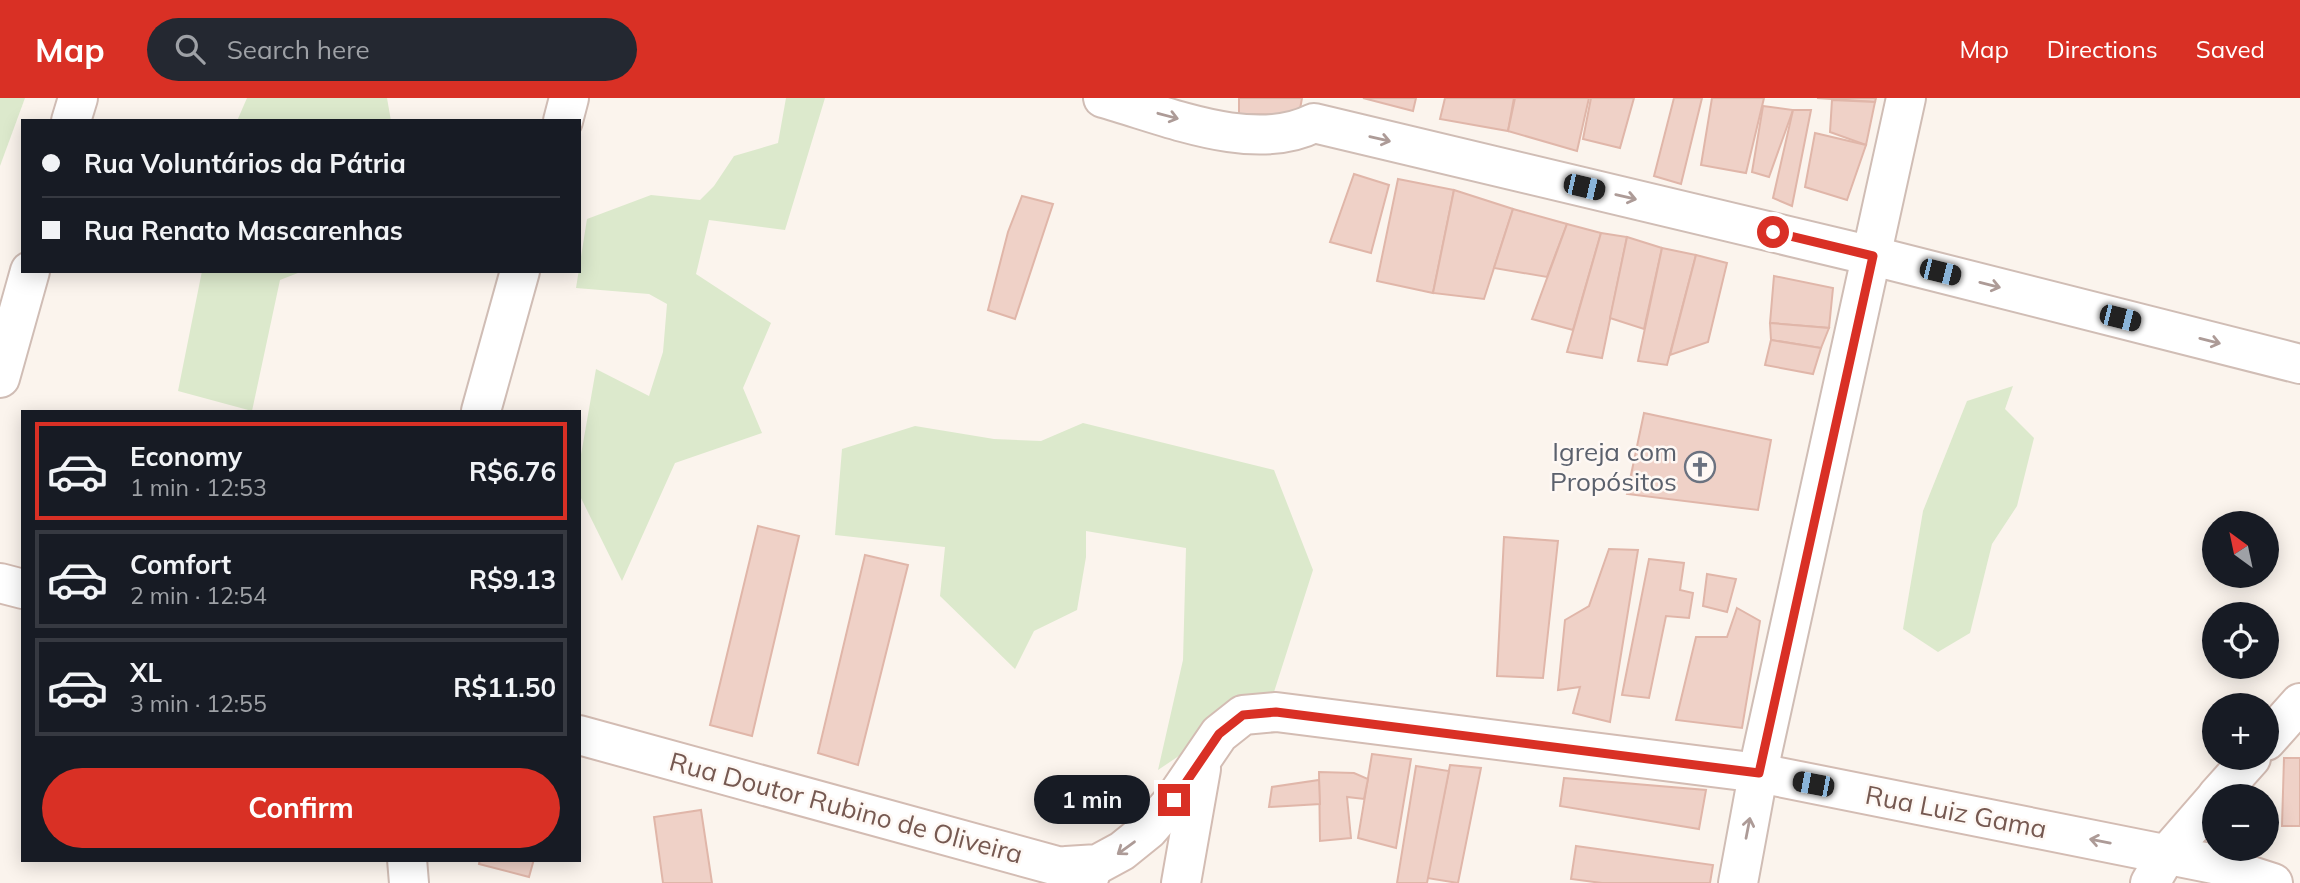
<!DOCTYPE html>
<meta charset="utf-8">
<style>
:root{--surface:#171b24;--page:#242831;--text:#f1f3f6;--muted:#9ea1a6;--line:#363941;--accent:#d93025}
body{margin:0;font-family:Mulish,sans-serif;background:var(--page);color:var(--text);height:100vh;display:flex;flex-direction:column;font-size:26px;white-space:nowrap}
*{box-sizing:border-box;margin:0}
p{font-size:23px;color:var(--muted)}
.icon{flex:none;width:38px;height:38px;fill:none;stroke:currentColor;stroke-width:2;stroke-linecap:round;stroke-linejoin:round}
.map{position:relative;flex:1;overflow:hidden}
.side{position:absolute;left:21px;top:312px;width:560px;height:452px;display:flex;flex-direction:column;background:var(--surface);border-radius:0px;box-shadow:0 4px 18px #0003}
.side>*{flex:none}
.banner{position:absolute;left:21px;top:21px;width:560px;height:154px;border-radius:0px;box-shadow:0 4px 18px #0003;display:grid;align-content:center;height:154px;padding:0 21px;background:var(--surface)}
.needle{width:46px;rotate:327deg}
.fabs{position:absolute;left:2202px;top:413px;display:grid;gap:14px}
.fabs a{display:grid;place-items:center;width:77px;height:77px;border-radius:50%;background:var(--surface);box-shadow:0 4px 18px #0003;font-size:35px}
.end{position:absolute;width:32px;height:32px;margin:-16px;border:9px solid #d93025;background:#fff;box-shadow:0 0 0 4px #fff}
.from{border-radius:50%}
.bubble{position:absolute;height:49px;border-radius:24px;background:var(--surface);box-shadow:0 4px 18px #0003;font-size:23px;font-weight:700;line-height:49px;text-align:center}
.car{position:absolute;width:21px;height:42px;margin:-21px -10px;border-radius:9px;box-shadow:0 0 5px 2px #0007;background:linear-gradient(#222 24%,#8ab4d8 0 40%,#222 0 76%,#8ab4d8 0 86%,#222 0)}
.banner b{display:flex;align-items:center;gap:24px;height:66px;font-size:26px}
.banner b+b{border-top:2px solid var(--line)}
.banner i{width:18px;height:18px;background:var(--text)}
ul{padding:12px 0 0;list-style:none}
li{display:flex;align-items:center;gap:21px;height:98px;margin:0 14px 10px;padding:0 7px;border:4px solid var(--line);border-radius:0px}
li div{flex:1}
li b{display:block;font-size:26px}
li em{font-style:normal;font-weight:700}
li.active{border-color:var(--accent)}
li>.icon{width:63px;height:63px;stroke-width:1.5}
.primary-button{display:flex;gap:14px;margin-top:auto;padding:14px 21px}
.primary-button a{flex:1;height:80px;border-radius:42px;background:var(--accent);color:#fff;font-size:28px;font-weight:700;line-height:80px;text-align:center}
header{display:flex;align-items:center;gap:42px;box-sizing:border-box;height:98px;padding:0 35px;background:var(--accent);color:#fff}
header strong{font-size:33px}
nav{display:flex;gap:38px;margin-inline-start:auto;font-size:24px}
.search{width:490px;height:63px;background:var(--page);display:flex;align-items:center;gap:18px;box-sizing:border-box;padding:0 24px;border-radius:38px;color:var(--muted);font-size:26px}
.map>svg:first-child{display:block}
.green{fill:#dce9cc}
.building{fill:#efd1c7;stroke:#e0b6a9;stroke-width:2}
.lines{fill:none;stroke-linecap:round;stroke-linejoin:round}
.street-casing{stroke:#d0bdb5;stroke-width:42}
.secondary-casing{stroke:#d3bcb3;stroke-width:42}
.street{stroke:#fff;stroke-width:38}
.secondary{stroke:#fff;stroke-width:38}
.oneway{stroke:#ad9b97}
.route{stroke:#d93025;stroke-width:9}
.labels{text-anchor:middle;stroke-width:5;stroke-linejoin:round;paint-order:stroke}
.worship-label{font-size:26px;fill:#5b616d;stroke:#fef8f4;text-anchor:end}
.street-label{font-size:26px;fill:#765951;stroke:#fef8f4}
</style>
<header>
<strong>Map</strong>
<div class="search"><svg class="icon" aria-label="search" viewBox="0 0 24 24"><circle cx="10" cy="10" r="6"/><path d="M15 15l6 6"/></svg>Search here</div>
<nav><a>Map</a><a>Directions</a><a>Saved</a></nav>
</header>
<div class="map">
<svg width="2300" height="785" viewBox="0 0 2300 785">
<rect width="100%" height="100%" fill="#fbf4ed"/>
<g class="green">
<polygon points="0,0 25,0 0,68"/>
<polygon points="247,0 387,0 391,23 237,23"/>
<polygon points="786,0 825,0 785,132 709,122 696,176 771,225 743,290 762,335 675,365 622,483 579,396 579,368 596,271 649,298 663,254 667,206 649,196 576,190 587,121 651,97 700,102 714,88 734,58 778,45"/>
<polygon points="202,173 303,173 280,182 252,313 178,293"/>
<polygon points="2013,288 2005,311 2034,340 2017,408 1992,446 1970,535 1938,554 1903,531 1923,413 1967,303"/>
<polygon points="1083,325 1274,372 1313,472 1274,594 1158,672 1183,562 1186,450 1086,433 1086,459 1077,512 1034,533 1015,571 940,498 945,449 835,437 842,351 915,328 994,341 1041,343"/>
</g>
<g class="building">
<polygon points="1239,0 1302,0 1299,17 1239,16"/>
<polygon points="1363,0 1416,0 1413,13"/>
<polygon points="1445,0 1514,0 1508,33 1440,21"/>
<polygon points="1515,0 1589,0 1577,53 1508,33"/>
<polygon points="1591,0 1634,0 1620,50 1583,41"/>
<polygon points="1674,0 1702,0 1681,86 1654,78"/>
<polygon points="1712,0 1764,0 1746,75 1701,67"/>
<polygon points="1817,0 1876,0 1875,4"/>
<polygon points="1832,2 1875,4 1866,47 1830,34"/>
<polygon points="1763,8 1793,12 1769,79 1752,74"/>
<polygon points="1793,12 1811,12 1792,108 1773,100"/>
<polygon points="1815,35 1866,47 1847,102 1805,89"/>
<polygon points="1354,76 1389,87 1371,155 1330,144"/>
<polygon points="1398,81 1454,92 1433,195 1377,183"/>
<polygon points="1454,92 1513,111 1484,201 1433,195"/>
<polygon points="1022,98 1053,106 1015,221 988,212 1008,134"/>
<polygon points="1513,111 1567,126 1547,179 1494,170"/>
<polygon points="1567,126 1601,135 1573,232 1532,221"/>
<polygon points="1601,135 1627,139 1602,260 1567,254"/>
<polygon points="1627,139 1662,150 1644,231 1610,220"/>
<polygon points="1662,150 1696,157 1667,267 1638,263"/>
<polygon points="1696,157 1727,165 1708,244 1670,257"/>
<polygon points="1774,178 1833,190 1829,230 1770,225"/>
<polygon points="1770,225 1829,230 1821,250 1771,242"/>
<polygon points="1771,242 1821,250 1813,276 1765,267"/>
<polygon points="1644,315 1771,342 1758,412 1627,396"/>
<polygon points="758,428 799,438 752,638 710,627"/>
<polygon points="1504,439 1558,443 1543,580 1497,578"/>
<polygon points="1609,451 1638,452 1610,624 1573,615 1580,589 1558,592 1565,522 1589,508"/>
<polygon points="865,457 908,467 858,667 818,655"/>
<polygon points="1649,461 1684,465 1680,492 1693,495 1689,520 1666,518 1649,600 1622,597"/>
<polygon points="1707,476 1736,481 1727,514 1703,508"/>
<polygon points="1737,510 1760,523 1742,630 1676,622 1696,539 1727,539"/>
<polygon points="1372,656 1411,661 1396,750 1358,740"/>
<polygon points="2284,660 2300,660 2300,728 2282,728"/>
<polygon points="1450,667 1481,670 1458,785 1427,780"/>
<polygon points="1416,668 1449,673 1427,785 1397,785"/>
<polygon points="1319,674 1354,675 1368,681 1364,701 1347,699 1351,740 1320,743"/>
<polygon points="1564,680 1706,692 1699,731 1560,708"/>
<polygon points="1319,682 1320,706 1269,709 1272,689"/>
<polygon points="701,712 712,785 663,785 654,719"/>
<polygon points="1576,748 1713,767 1710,785 1602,785 1571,781"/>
<polygon points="480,761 534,761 529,779 479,766"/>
</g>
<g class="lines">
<g class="street-casing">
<g id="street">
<path d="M1103,0C1165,17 1253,56 1314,25L1889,162L2300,266"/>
<polyline points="71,23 78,0"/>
<polyline points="563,23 569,0"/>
<polyline points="0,280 30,173"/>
<polyline points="481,313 520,173"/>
<polyline points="407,761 409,785"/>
<polyline points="1738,785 1762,655 1906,0"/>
</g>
</g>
<g class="secondary-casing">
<g id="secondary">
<polyline points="0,485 23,491"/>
<polyline points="579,637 1090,777"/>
<polyline points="2266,643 2300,605"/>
<polyline points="2217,698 2251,660"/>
<polyline points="1066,768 1098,766 1122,753 1148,732 1174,702 1219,636 1243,617 1276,614 1759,675 2214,766 2273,785"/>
<polyline points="1181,785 1201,671"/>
<polyline points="2150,785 2167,756 2214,702"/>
</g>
</g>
<use href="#street" class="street"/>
<use href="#secondary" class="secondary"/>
</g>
<defs><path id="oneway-shaft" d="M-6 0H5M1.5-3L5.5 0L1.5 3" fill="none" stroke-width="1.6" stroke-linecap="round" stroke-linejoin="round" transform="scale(1.75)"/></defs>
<g class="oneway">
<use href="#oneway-shaft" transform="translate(1168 18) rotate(15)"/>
<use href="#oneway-shaft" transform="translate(1380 41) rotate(13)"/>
<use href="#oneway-shaft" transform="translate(1626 99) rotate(13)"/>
<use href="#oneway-shaft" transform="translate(1990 187) rotate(14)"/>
<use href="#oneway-shaft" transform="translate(2210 243) rotate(14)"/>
<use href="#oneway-shaft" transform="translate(1748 730) rotate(-79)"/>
<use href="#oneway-shaft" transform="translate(2100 743) rotate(-169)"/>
<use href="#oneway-shaft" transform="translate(1126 750) rotate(144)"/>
</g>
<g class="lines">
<polyline class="route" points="1174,702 1219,636 1243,617 1276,614 1759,675 1873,158 1773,134"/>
</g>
<defs>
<g id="church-ring" transform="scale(1.575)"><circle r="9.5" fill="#fef8f4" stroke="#6b7280" stroke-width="1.5"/><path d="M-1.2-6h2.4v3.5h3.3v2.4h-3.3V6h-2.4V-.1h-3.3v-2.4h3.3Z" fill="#6b7280"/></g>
</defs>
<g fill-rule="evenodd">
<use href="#church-ring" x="1700" y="369"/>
</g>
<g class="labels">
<g class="worship-label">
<text x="1677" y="363">Igreja com<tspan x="1677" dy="30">Propósitos</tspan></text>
</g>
<g class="street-label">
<text transform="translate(846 710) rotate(15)" y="9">Rua Doutor Rubino de Oliveira</text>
<text transform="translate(1956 714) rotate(11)" y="9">Rua Luiz Gama</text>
</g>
</g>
</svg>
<div class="fabs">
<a><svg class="needle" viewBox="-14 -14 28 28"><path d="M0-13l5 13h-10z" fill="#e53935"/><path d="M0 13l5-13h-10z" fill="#9ea1a6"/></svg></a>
<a><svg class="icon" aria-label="locate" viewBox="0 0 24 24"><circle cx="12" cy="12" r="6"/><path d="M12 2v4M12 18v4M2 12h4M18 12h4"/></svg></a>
<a>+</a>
<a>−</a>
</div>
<i class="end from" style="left:1773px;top:134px"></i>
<i class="end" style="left:1174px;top:702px"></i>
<div class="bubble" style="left:1034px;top:677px;width:116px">1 min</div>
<i class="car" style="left:1584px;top:89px;rotate:103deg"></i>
<i class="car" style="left:1940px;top:174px;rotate:104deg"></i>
<i class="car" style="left:2120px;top:220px;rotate:104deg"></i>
<i class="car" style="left:1813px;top:686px;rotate:281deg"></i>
<div class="banner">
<b><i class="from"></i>Rua Voluntários da Pátria</b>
<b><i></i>Rua Renato Mascarenhas</b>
</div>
<section class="side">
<ul>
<li class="active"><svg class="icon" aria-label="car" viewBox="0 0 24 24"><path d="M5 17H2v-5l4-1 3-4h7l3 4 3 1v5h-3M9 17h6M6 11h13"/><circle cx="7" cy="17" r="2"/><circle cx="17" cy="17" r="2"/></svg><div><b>Economy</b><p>1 min · 12:53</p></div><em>R$6.76</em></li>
<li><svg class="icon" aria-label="car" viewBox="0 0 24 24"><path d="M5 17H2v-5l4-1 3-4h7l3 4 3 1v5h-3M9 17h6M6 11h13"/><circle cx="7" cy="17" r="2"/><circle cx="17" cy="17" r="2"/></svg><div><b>Comfort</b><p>2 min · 12:54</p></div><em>R$9.13</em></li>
<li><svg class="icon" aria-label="car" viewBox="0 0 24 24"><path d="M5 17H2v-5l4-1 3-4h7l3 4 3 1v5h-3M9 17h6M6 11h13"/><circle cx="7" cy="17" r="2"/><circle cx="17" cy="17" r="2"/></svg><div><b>XL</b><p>3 min · 12:55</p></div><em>R$11.50</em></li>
</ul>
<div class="primary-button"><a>Confirm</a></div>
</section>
</div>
